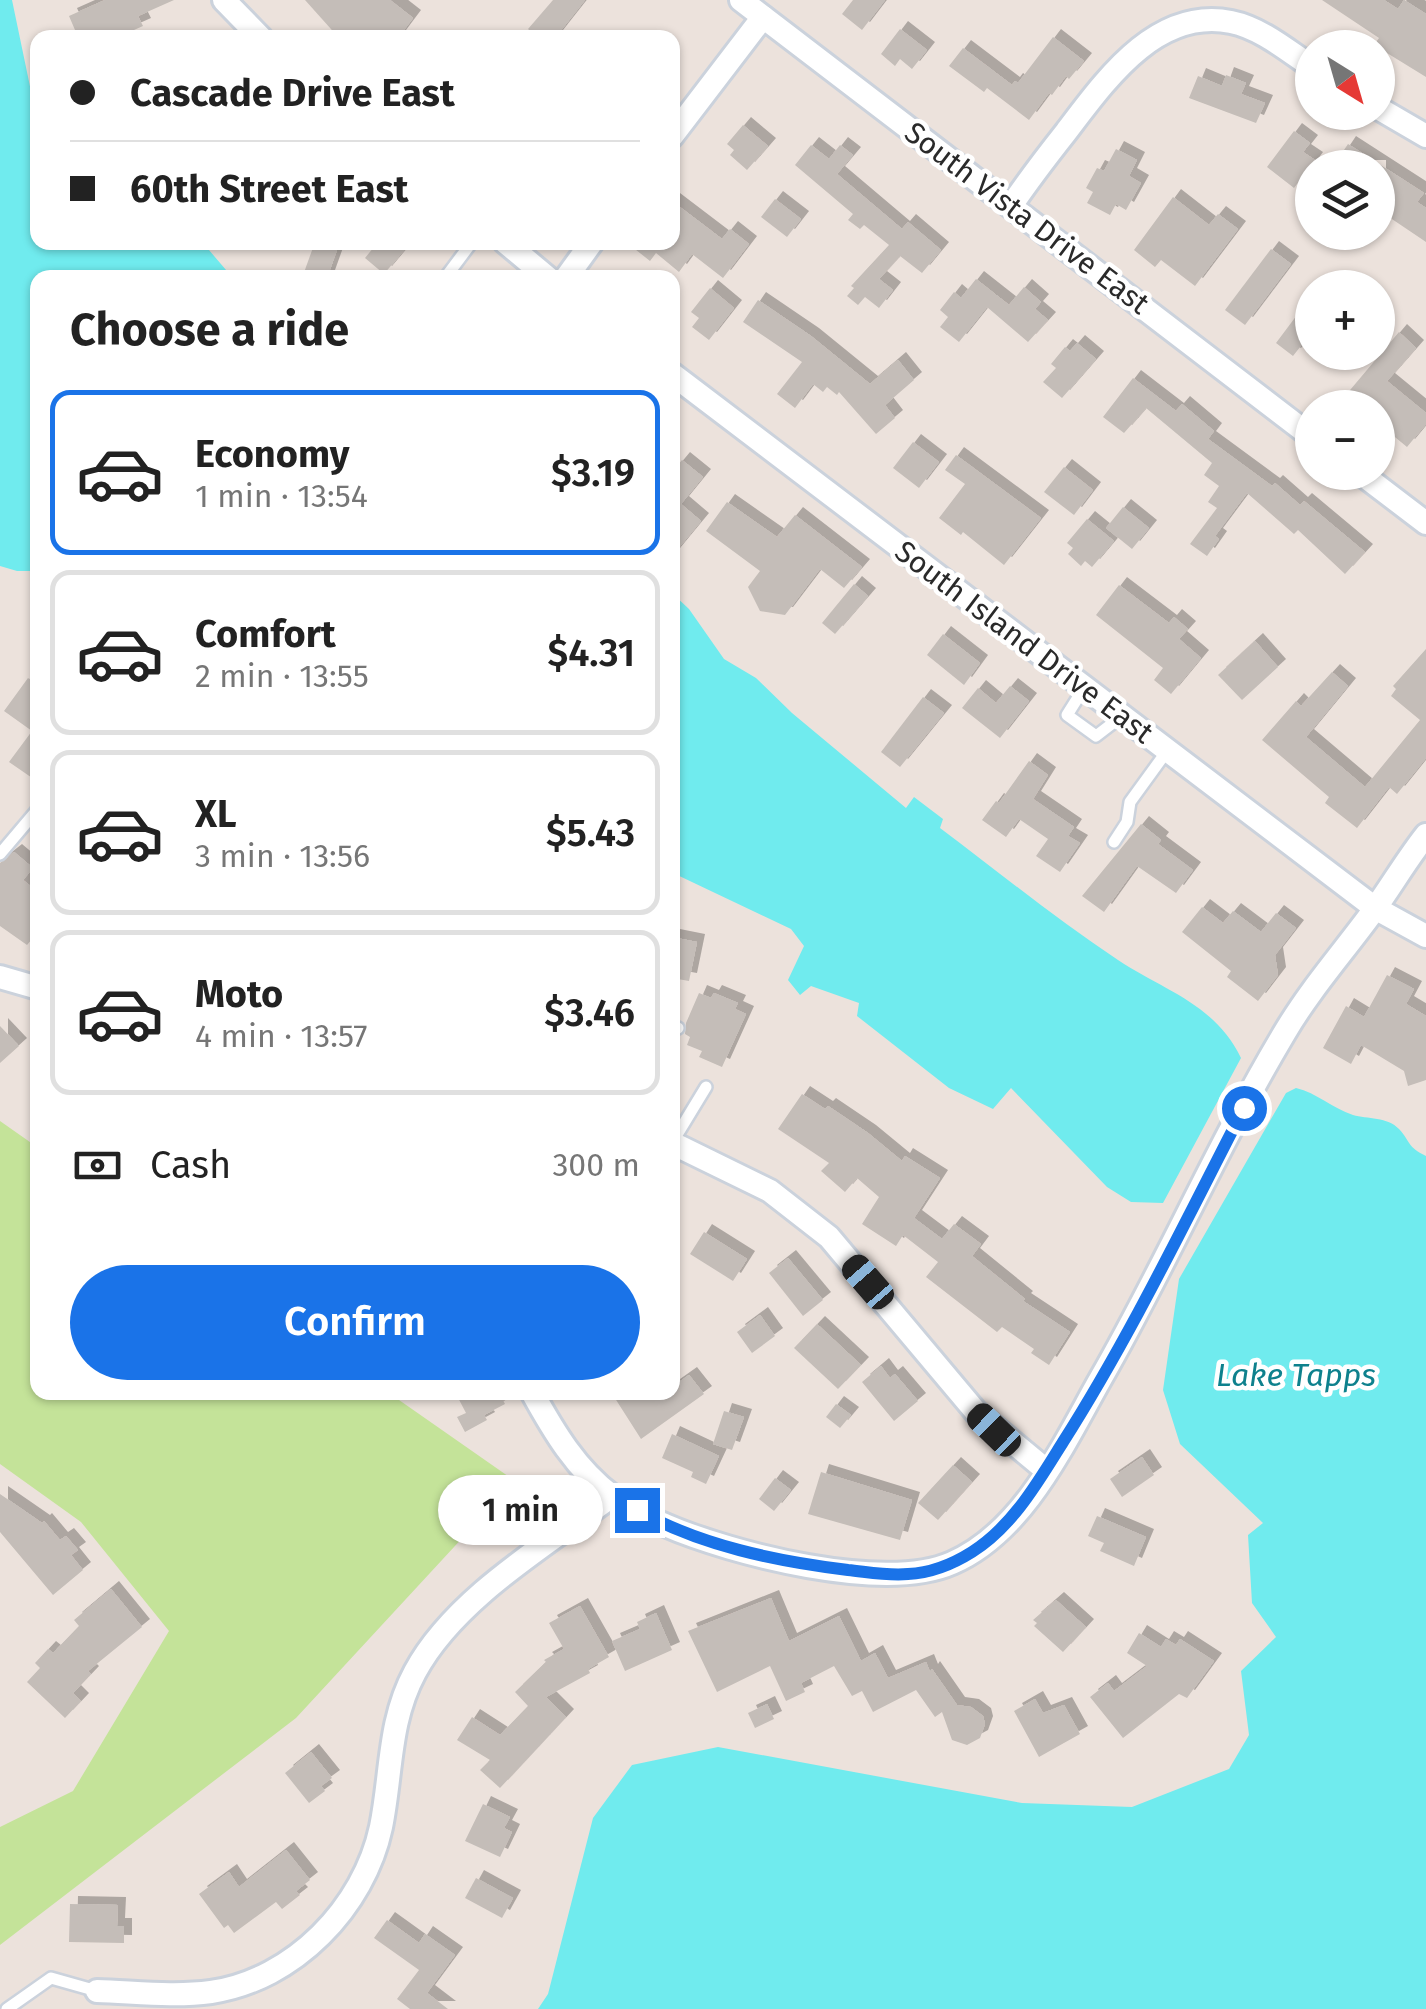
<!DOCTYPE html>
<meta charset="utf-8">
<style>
:root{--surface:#fff;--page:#f2f2f2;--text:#222;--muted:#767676;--line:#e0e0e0;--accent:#1a73e8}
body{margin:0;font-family:"Fira Sans",sans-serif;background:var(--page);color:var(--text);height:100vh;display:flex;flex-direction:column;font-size:38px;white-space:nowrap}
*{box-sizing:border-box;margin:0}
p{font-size:32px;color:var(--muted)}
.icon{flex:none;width:55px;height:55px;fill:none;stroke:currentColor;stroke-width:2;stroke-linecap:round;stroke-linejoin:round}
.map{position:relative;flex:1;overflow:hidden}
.sheet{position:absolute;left:30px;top:270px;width:650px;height:1130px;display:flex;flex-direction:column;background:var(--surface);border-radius:20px;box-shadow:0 2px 8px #0004}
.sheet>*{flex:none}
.banner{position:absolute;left:30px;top:30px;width:650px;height:220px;border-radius:20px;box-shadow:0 2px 8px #0004;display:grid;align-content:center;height:220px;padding:0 40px;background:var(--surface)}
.needle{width:65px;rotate:143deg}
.tools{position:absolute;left:1295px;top:30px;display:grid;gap:20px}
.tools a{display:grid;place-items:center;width:100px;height:100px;border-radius:50%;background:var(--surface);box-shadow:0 2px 8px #0004;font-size:50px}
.end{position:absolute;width:45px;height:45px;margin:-22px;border:12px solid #1a73e8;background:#fff;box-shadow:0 0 0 5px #fff}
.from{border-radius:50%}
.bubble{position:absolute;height:70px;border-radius:35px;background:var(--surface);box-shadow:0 2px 8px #0004;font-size:32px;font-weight:600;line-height:70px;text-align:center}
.car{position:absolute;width:30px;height:60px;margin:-30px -15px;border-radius:12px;box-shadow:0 0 8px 2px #0007;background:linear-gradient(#222 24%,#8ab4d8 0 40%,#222 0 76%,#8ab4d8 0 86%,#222 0)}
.banner b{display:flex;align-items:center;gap:35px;height:95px;font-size:38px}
.banner b+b{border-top:2px solid var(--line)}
.banner i{width:25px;height:25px;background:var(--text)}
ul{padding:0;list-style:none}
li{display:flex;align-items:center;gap:30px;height:165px;margin:0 20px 15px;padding:0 20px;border:5px solid var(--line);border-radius:20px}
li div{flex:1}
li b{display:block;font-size:38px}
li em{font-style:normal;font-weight:600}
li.active{border-color:var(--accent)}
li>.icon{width:90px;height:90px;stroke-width:1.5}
h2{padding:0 40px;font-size:45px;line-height:120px}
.pay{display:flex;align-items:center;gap:25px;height:110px;padding:0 40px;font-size:38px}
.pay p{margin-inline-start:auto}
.button{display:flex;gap:20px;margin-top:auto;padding:20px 40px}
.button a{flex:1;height:115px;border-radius:60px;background:var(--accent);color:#fff;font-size:40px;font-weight:600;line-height:115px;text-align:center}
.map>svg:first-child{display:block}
.green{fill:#c4e399}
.water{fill:#70ebee}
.building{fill:#c4bdb8;filter:url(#shadow)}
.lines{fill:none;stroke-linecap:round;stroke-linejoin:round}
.lane-casing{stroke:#cbd2dc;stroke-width:16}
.street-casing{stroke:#cbd2dc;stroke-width:28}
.lane{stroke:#fff;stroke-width:11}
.street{stroke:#fff;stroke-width:22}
.route{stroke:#1a73e8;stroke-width:12}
.labels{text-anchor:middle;stroke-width:9;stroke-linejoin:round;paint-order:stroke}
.street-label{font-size:30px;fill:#2a2a2a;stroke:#fff}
.water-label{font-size:32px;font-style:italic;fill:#0e818d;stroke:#fff}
</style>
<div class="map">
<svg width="1426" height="2009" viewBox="0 0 1426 2009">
<defs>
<filter id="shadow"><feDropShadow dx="8" dy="-8" stdDeviation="0" flood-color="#0004"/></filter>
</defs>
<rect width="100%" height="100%" fill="#ece2dc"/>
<polygon class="green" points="0,1121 37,1147 38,1392 389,1393 515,1481 296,1718 0,1945 0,1827 73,1791 169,1631 81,1522 0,1464"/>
<g class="water">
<polygon points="0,0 12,0 37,120 38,242 203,243 232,277 38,278 37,571 17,571 0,566"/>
<path d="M673,594L689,609L724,659L756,678L792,713L906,808L914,797L943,819L940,828C999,872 1057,920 1118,960C1165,991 1215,1004 1241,1058L1163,1203L1131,1202L1107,1187L1011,1088L993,1109L949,1088L857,1016L859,1003L811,986L800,995L788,980L804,946L791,929L673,873Z"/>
<path d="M1296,1088C1317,1093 1332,1108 1353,1115C1367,1119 1388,1117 1399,1129C1411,1142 1407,1147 1426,1156V2009H538L548,1994L593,1818L632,1765L718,1747L1022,1803L1132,1807L1229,1769L1249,1735L1241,1671L1276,1637L1252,1603L1248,1535L1263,1523L1180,1444L1163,1390L1179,1279L1286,1093Z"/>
</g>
<g class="building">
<polygon points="105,0 174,0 138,16 143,26 116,38 78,37 69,16"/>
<polygon points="305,0 390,0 413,18 398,38 339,38"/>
<polygon points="553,0 585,0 555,38 538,38 528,29"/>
<polygon points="853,0 885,0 862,30 842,14"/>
<polygon points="1322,0 1384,0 1398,9 1404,0 1426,14 1426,77 1374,45 1379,38"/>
<polygon points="900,29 927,50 912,69 900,59 895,66 881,54"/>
<polygon points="1053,37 1084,61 1069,79 1066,76 1052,95 1049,93 1029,120 987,88 984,92 949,66 963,48 1012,85 1015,81 1018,83"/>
<polygon points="1226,75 1246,83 1241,94 1265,103 1256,123 1189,98 1198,76 1222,86"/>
<polygon points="743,125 768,146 747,170 730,155 734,150 727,144"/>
<polygon points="1294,131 1310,143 1303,152 1315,160 1294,188 1267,167"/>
<polygon points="1348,144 1424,193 1417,202 1426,208 1426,242 1383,213 1390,202 1378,193 1378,168 1332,168"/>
<polygon points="811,145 829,159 840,145 853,155 837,174 902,229 908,222 941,250 922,273 900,256 879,279 893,290 879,308 865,297 858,305 847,296 854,288 851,286 889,245 864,225 860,229 848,220 853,214 795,165"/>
<polygon points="1116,149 1137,160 1129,176 1141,183 1126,210 1116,204 1110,215 1087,203 1093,192 1086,188 1097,168 1104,171"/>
<polygon points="1173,197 1209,225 1218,214 1238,229 1195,286 1161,260 1155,267 1134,250"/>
<polygon points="775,199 801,219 787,237 761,217"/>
<polygon points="672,201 722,239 730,229 749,244 723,278 692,254 679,272 656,253 650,261 626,242 672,242"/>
<polygon points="315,242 337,250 327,278 302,278"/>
<polygon points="378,242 411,242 384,274 365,258"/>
<polygon points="1271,249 1291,264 1245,325 1225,310"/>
<polygon points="976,279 1009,305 1024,287 1041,302 1035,309 1048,320 1028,342 987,307 959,342 940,327 948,317 940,310 954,292 961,298"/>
<polygon points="710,288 734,308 709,340 692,327 699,318 691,312"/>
<polygon points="758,300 811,336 870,384 898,360 914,380 885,405 895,418 876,434 839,392 837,395 827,387 823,392 813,384 795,408 777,394 802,362 743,322"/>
<polygon points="1303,307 1312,315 1312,349 1304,342 1293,356 1276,343"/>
<polygon points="1399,332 1416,348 1387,381 1426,413 1426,424 1407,447 1378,423 1378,408 1359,408 1345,396"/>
<polygon points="1077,343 1096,359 1062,398 1043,382 1056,368 1051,364 1065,347 1070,351"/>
<polygon points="1133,378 1176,411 1182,404 1214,431 1208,439 1272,486 1275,483 1300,505 1304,501 1365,552 1345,574 1298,530 1294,534 1247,493 1215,536 1219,539 1207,556 1190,544 1217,508 1208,502 1219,486 1204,475 1212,463 1146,408 1124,433 1103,417"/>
<polygon points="913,442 939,462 919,488 893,468"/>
<polygon points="956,455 1041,518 1004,565 963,532 961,535 939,518 965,484 945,470"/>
<polygon points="682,460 703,477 681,504 701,521 672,556 672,472"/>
<polygon points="1064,467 1093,490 1074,515 1044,492"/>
<polygon points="727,502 777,537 795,515 862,567 844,588 820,569 785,615 760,611 748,587 760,571 706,531"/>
<polygon points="1123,507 1149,528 1132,549 1106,528"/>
<polygon points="1087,519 1114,541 1092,567 1085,561 1081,566 1068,554 1073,548 1067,543"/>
<polygon points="854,584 868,596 835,634 822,623"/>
<polygon points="1119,585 1169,623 1174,617 1188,629 1179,639 1201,658 1171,694 1154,680 1163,668 1096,615"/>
<polygon points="943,634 980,663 964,685 927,655"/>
<polygon points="1255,641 1278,667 1242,700 1218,675"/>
<polygon points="1426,649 1426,758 1397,794 1389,787 1357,828 1325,803 1329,797 1262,740 1296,701 1301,706 1332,672 1348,686 1306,737 1365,787 1420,720 1391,696 1396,689 1393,686"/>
<polygon points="28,678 38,685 38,782 9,762 32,731 4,711"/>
<polygon points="1010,686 1029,701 1000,738 962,708 978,688 996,703"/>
<polygon points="923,697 944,713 900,767 881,752"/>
<polygon points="1029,761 1048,775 1033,799 1074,827 1068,836 1080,843 1060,872 1036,856 1048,839 1019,819 1006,837 982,820 996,801 999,803"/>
<polygon points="1141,824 1161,840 1158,844 1193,870 1176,893 1137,866 1104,912 1082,896"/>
<polygon points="14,852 33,868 23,880 38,892 38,932 27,945 0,926 0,863"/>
<polygon points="1202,907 1223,923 1233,911 1261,932 1276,913 1296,928 1275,955 1278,975 1258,1001 1227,977 1231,971 1182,932"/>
<polygon points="672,937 697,942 689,981 672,978"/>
<polygon points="1387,975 1414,989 1406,1004 1426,1016 1426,1080 1408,1086 1404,1071 1361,1045 1351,1064 1323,1048 1346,1006 1364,1017"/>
<polygon points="699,993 711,998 714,993 738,1003 735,1009 746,1014 722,1067 699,1057 702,1051 687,1045 690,1037 685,1034 686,1023"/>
<polygon points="0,1026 19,1046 0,1063"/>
<polygon points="802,1094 825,1109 828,1106 868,1133 902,1161 905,1156 940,1178 914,1218 942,1239 954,1224 981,1244 972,1256 1025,1299 1023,1301 1070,1332 1049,1365 1031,1353 1034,1349 1002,1327 997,1332 926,1277 938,1262 903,1235 896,1246 862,1224 879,1197 857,1178 845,1192 821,1171 829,1163 778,1129"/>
<polygon points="704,1232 747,1259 733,1281 690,1254"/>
<polygon points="788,1258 823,1300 803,1316 769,1273"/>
<polygon points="760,1315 775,1336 752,1353 737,1332"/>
<polygon points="817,1324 861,1365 838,1389 794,1348"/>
<polygon points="881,1366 890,1378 895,1374 918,1401 894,1421 862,1382"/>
<polygon points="689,1375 704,1394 641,1439 611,1392 672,1392 672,1387"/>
<polygon points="455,1392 499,1392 505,1404 484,1415 487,1420 465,1432 457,1417 466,1413"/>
<polygon points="836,1404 851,1415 840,1428 826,1417"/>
<polygon points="724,1411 744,1417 732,1450 713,1444"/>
<polygon points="672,1434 719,1456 706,1484 691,1477 693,1472 662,1458"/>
<polygon points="1142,1457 1154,1475 1122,1497 1110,1479"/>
<polygon points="953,1465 972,1482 938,1520 918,1503"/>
<polygon points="821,1472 912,1500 900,1540 808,1514"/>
<polygon points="775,1478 791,1490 774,1511 759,1499"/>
<polygon points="0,1494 42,1523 44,1521 60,1540 66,1536 78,1550 71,1555 83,1570 53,1595 0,1532"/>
<polygon points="1097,1516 1146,1537 1134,1566 1100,1551 1104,1543 1088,1536"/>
<polygon points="111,1589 142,1627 88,1671 91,1674 73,1693 81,1701 65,1718 27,1682 40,1668 35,1663 48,1649 53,1653 79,1626 74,1620"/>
<polygon points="771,1598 789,1641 839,1616 861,1661 875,1653 888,1678 926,1662 930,1672 932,1669 957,1705 971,1707 983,1716 985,1724 980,1738 967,1745 952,1740 942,1712 935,1717 916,1690 873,1712 862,1691 852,1696 834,1666 801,1683 805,1692 786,1701 770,1666 717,1692 688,1631"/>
<polygon points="1056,1600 1086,1627 1063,1652 1034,1626 1037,1623 1033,1620"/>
<polygon points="580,1606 609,1657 588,1669 590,1673 546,1697 566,1717 500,1788 480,1770 490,1760 457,1740 472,1717 500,1735 528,1706 515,1692 546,1662 544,1660 564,1649 549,1623"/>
<polygon points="656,1613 672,1650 625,1671 612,1641 640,1629 637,1622"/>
<polygon points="1139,1633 1161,1647 1166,1639 1176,1645 1180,1639 1214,1661 1187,1698 1179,1694 1123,1738 1090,1697 1108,1683 1114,1691 1147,1666 1127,1653"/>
<polygon points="1035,1699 1043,1713 1064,1705 1080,1734 1039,1757 1014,1711"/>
<polygon points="767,1704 774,1719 755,1728 748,1713"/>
<polygon points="311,1752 332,1778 321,1786 325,1791 309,1803 285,1773"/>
<polygon points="483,1804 510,1817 504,1828 512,1832 500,1857 465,1841"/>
<polygon points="286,1850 310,1880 296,1891 300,1895 282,1909 276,1902 234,1933 228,1925 224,1928 199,1894 229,1872 239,1887"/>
<polygon points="476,1878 513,1898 502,1918 465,1898"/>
<polygon points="70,1904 118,1905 117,1926 124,1926 124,1943 69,1942"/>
<polygon points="387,1920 419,1943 425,1934 455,1955 427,1993 448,2009 410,2009 397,1999 419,1970 374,1938"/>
</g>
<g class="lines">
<g class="lane-casing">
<g id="lane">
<polyline points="445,278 472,242"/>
<polyline points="1084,688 1067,715 1096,736 1122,716"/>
<polyline points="1114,842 1127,822 1130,802 1167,751"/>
<polyline points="0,854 38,809"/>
<polyline points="672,1028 678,1028"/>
<polyline points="672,1143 706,1087"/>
<polyline points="7,2009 51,1978 97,1991"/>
</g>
</g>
<g class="street-casing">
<g id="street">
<polyline points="224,0 261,38"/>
<polyline points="741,0 1312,437"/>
<polyline points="1378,108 1426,136"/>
<polyline points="672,136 763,17"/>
<path d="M1011,206C1028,181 1047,156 1066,132C1105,81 1156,7 1231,22C1261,28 1288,51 1312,67"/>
<polyline points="505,242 548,278"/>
<polyline points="566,278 592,242"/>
<polyline points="672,374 1375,908 1426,936"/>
<polyline points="1359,472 1426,523"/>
<polyline points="0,977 38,988"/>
<polyline points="672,1143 770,1191 829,1237 976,1412 1046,1470"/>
<path d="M532,1392C554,1432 576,1469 612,1496"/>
<path d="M97,1991C134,1992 173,1997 211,1992C294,1980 364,1907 381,1827C392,1773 388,1722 415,1672C454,1599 546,1545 612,1496C630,1506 647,1518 665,1525C732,1554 884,1593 952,1563C1024,1532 1064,1443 1101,1378C1166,1265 1218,1144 1285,1032C1311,988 1345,950 1374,910C1392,885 1407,859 1426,835"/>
</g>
</g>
<use href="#lane" class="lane"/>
<use href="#street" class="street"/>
</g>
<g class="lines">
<path class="route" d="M637,1510C701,1546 776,1561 848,1570C868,1572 888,1576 908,1574C931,1573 953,1564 972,1552C1013,1526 1038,1482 1063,1442C1131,1335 1186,1220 1244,1108"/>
</g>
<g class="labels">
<g class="street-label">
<text transform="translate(1027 218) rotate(37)" y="10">South Vista Drive East</text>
<text transform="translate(1024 642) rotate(37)" y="10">South Island Drive East</text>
</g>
<g class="water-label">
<text x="1296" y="1386">Lake Tapps</text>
</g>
</g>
</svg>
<div class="tools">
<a><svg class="needle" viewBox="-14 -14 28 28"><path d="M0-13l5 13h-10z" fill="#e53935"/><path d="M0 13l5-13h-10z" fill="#767676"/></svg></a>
<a><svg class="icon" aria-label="layers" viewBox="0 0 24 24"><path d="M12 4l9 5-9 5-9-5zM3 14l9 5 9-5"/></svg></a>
<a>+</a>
<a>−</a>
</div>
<i class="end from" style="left:1244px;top:1108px"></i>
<i class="end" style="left:637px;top:1510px"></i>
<div class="bubble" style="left:438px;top:1475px;width:165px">1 min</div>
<i class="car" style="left:868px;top:1282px;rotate:319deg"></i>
<i class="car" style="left:994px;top:1430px;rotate:314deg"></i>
<div class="banner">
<b><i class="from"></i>Cascade Drive East</b>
<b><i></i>60th Street East</b>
</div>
<section class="sheet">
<h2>Choose a ride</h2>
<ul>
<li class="active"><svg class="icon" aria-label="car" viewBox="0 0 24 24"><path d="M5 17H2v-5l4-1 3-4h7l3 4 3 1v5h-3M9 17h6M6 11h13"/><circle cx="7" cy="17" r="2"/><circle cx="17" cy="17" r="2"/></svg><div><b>Economy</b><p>1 min · 13:54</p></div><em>$3.19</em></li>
<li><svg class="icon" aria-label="car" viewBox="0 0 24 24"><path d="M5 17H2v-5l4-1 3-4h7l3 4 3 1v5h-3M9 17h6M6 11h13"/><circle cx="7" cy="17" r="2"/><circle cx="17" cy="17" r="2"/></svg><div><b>Comfort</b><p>2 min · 13:55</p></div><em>$4.31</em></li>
<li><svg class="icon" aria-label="car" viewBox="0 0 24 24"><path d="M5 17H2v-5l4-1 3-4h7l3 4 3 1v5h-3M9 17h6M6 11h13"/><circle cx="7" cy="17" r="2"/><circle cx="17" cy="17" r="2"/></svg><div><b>XL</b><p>3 min · 13:56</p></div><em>$5.43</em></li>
<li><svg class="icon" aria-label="car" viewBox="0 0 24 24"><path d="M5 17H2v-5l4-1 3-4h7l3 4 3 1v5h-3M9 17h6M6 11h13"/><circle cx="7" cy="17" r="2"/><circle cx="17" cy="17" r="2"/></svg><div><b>Moto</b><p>4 min · 13:57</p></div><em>$3.46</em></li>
</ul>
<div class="pay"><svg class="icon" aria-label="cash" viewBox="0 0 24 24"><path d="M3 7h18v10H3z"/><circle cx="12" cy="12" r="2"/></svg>Cash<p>300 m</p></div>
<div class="button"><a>Confirm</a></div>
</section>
</div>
